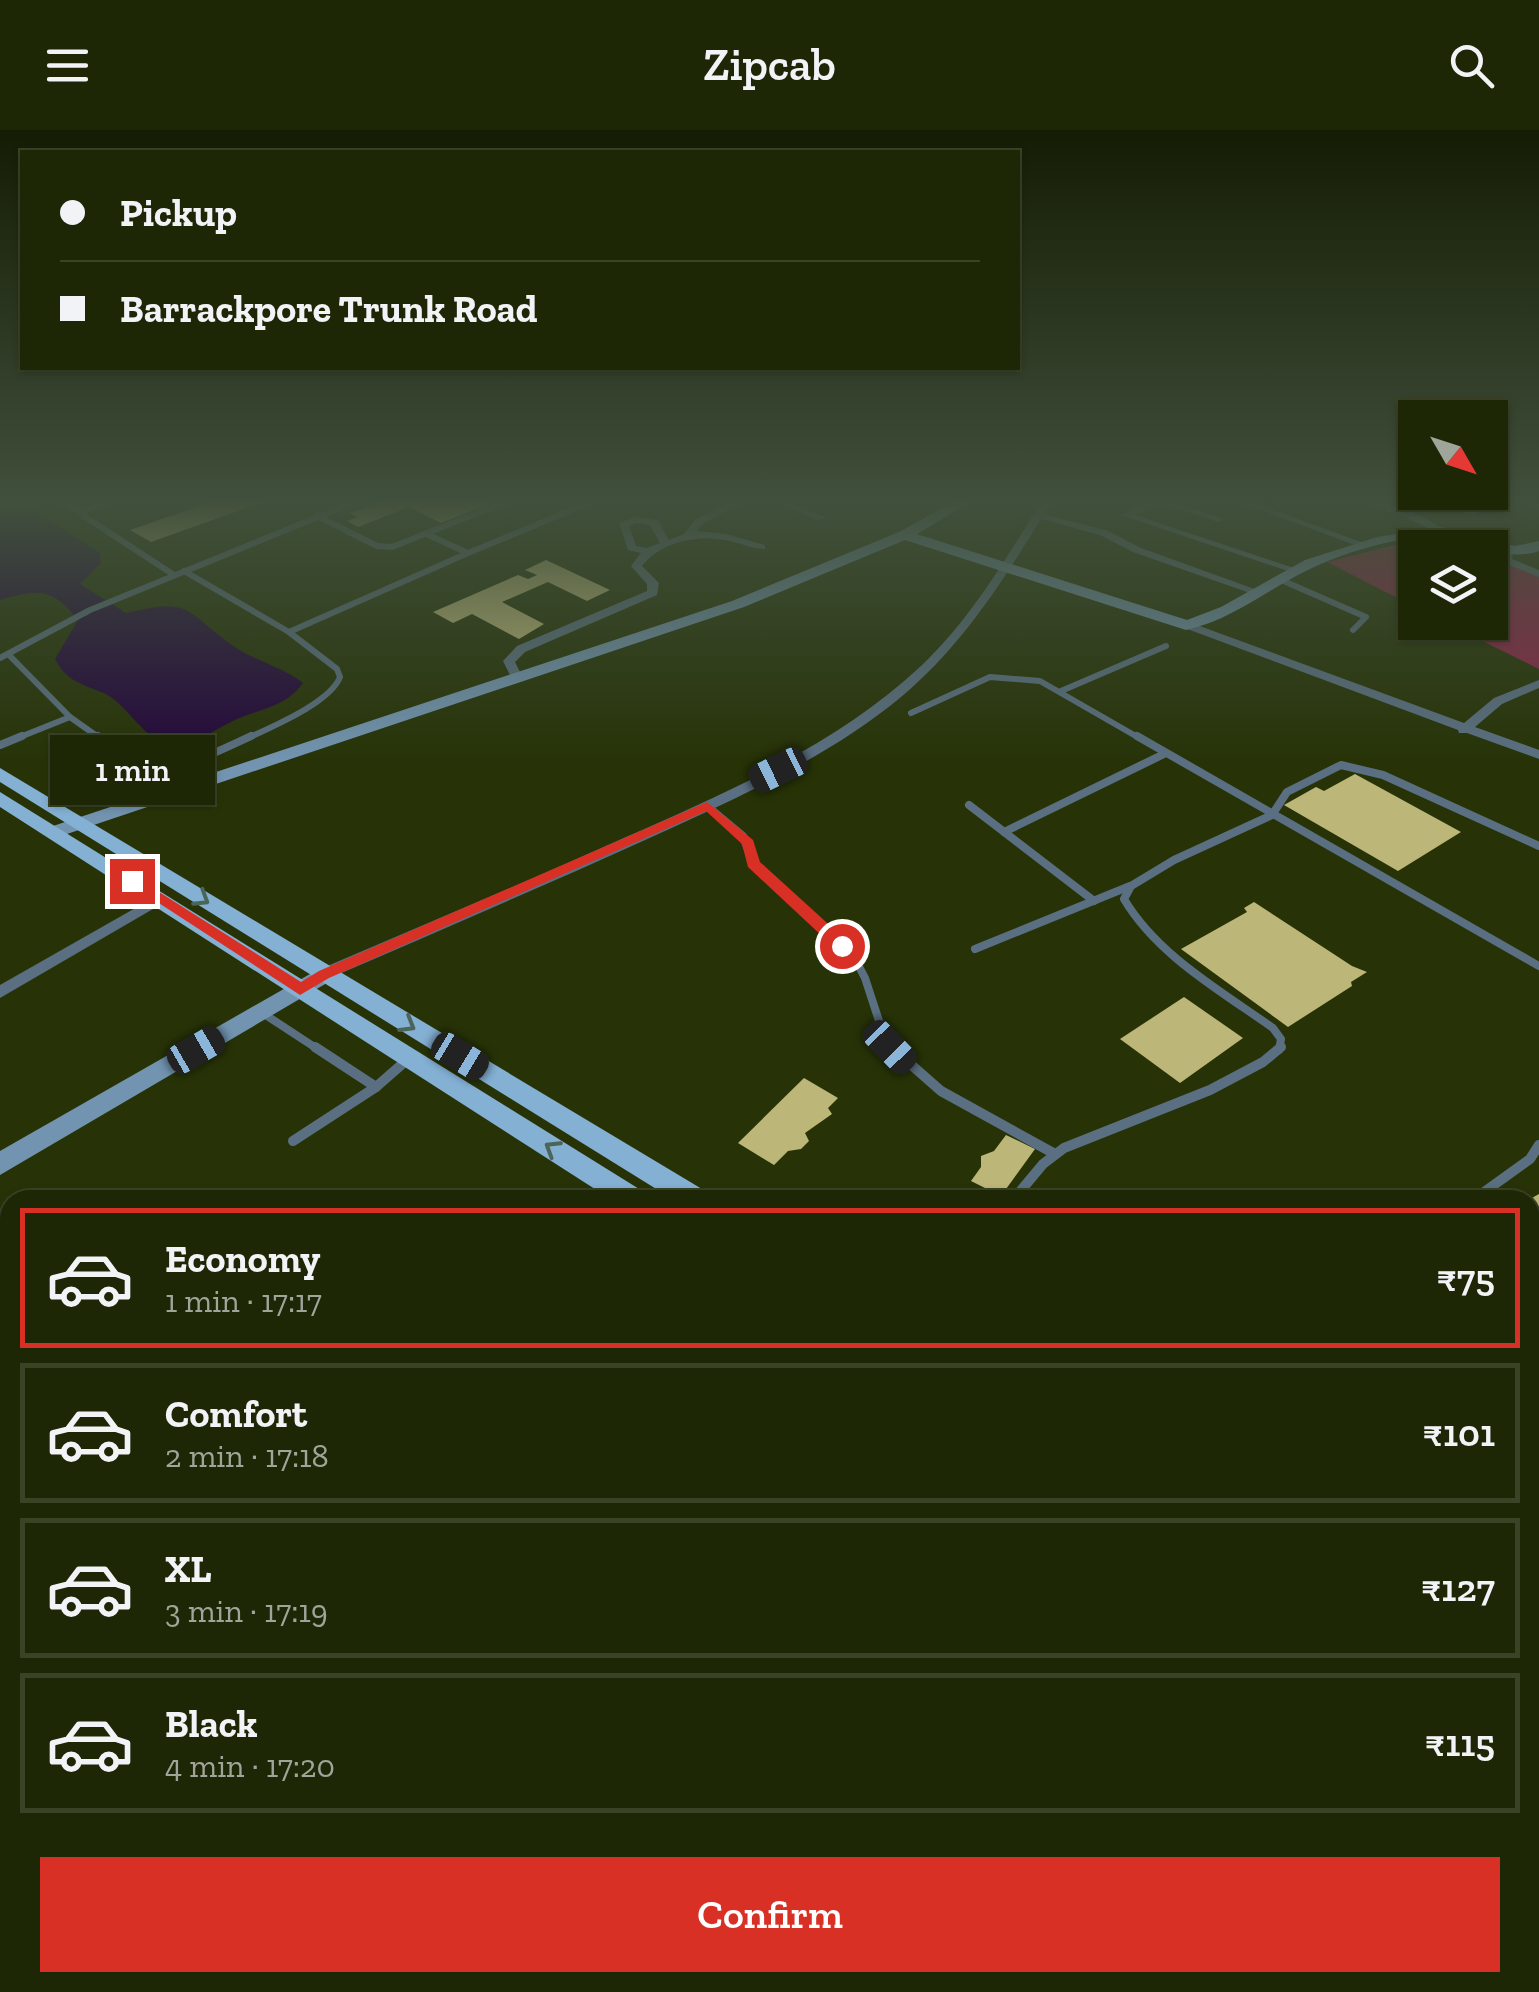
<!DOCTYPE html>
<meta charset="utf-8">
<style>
:root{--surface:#1d2605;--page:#2a3213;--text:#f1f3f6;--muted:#a0a59a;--line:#3b4327;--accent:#d93025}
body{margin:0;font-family:"Zilla Slab",serif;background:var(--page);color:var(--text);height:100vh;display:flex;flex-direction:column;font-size:38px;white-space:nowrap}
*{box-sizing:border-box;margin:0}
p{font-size:32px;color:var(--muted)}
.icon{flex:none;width:55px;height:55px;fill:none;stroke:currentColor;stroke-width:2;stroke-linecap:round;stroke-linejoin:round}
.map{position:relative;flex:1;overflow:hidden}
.drawer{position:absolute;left:0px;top:1060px;width:1540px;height:802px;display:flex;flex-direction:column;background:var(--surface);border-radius:30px 30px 0 0;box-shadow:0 2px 8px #0004,0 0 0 2px var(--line)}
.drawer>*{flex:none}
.banner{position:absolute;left:20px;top:20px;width:1000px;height:220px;border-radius:0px;box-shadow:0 2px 8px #0004,0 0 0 2px var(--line);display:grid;align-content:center;height:220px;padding:0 40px;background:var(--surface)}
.needle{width:65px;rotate:129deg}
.buttons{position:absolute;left:1398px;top:270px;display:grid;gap:20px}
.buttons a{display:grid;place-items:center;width:110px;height:110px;border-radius:0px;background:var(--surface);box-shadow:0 2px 8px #0004,0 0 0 2px var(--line);font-size:50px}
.end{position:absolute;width:45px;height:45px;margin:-22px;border:12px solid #d93025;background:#fff;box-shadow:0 0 0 5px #fff}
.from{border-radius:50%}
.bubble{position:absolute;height:70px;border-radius:0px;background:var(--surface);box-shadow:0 2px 8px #0004,0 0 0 2px var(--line);font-size:32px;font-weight:600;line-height:70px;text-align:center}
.car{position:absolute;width:30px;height:60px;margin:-30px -15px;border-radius:12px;box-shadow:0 0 8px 2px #0007;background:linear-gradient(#222 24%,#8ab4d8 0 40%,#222 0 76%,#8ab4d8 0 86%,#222 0)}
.banner b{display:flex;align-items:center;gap:35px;height:95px;font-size:38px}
.banner b+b{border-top:2px solid var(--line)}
.banner i{width:25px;height:25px;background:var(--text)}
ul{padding:18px 0 0;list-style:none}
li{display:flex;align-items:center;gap:30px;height:140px;margin:0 20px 15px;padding:0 20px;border:5px solid var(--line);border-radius:0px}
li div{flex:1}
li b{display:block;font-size:38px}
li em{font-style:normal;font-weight:600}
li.selected{border-color:var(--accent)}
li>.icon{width:90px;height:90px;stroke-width:1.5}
.action{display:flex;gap:20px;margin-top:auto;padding:20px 40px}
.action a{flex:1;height:115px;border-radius:0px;background:var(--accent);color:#fff;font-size:40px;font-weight:600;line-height:115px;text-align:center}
header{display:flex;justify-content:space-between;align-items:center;height:130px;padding:0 40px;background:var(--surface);font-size:45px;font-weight:600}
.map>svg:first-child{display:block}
.green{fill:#90254b}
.water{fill:#24083c}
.building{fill:#bcb778}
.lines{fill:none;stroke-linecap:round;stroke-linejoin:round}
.lane-far3{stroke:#5a6f81;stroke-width:6}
.lane-far2{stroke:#5a6f81;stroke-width:8}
.lane-far1{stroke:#5a6f81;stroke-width:10}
.lane{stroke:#5a6f81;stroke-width:12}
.street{fill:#5a6f81;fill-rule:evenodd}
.secondary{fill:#7294b0;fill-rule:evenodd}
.primary{fill:#84b0d4;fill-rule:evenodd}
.oneway{stroke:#4c6559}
.route{fill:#d93025}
</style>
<header><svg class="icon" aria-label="menu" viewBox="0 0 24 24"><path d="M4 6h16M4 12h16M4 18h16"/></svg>Zipcab<svg class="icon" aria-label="search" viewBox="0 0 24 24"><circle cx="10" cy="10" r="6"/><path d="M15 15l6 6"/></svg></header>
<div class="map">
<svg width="1539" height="1862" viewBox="0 0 1539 1862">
<rect width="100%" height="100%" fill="#273307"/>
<g class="green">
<polygon points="1442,403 1476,417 1415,418 1415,477 1327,432"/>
<polygon points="1490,424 1539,445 1539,539 1446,493 1490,492"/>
</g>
<path class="water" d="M23,374L100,423L101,433L80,454L126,483C192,467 183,480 232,515C254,531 281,536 303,553C283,580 257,578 229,593C208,603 191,619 164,612C140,605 127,574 104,563C82,554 67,552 55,529L78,490C52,457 38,459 0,470V381Z"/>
<g class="building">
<polygon points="214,371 266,371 151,412 130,400"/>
<polygon points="384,371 496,371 441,393 409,377 358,397 347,391 358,387 350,383"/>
<polygon points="546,430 610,460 587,471 548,452 502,472 544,494 519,509 472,484 453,493 433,482 518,445 528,449 537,445 525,440"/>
<polygon points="1355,644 1461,702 1398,741 1284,675 1316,657 1324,661"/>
<polygon points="1254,772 1352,836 1367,842 1351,852 1352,856 1288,897 1181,819 1247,782 1244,778"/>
<polygon points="1184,867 1243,908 1180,953 1120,909"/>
<polygon points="804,948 838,968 828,978 832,984 805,1003 809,1011 801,1019 788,1021 774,1035 738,1013"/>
<polygon points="1006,1005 1035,1019 1001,1066 971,1051 981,1037 981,1026 994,1021"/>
<polygon points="1539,1064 1539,1146 1530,1152 1530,1069"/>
<polygon points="10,1330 10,1407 0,1396 0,1338"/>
<polygon points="0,1780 10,1793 10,1852 54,1852 61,1862 0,1862"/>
</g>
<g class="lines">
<g class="lane-far3">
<polyline points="59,371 83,383"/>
<polyline points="112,371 86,380 84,386 174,445"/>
<polyline points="317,386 377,416 392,417 508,371"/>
<polyline points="468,423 594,371"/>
<path d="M184,441L289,502L337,539L340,547C330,573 271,597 246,609"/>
<polyline points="1279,449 1366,487 1353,500"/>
<polyline points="289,502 468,423 426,404"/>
<polyline points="9,525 70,587"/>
<polyline points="0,528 90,480 357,371"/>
<polyline points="1061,561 1166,516"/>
<polyline points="911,583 990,547 1040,551 1141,609"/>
<polyline points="15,609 70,587 101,609"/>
</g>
<g class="lane-far2">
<path d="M98,606C160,649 186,637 251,606"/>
<polyline points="1137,606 1539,836"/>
<polyline points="0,615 22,606"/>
<polyline points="47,673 147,635"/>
<polyline points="969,675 1094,771"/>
<polyline points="707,676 743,706 753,734 854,827 865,848 883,903 893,920"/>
<polyline points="1004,702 1164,624"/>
<polyline points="975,819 1130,756"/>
<polyline points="261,882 319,920"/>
<path d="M1279,920L1281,909L1273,898C1221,861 1157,825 1124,769L1131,756L1174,730L1272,685L1287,662L1341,635L1383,645L1539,716"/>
</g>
<g class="lane-far1">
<polyline points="315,917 376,957"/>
<polyline points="891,917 941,961 1055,1024"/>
<polyline points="293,1011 376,957 408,929"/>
<polyline points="1013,1070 1043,1034 1064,1018 1210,960 1263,932 1281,917"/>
<polyline points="1473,1070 1530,1029 1539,1015"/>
<polyline points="1530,1313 1539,1313"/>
</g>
<g class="lane">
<polyline points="1530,1693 1539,1685"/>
<polyline points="0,1709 10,1721"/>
<polyline points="986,1852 992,1862"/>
<polyline points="1386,1852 1393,1862"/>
<polyline points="235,1862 249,1855 269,1857 273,1862"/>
<polyline points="1325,1862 1337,1852"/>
</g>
<g class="street">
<path d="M734,371H746L704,393L697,401L726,404L765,415V419C751,419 738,412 725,410C695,405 661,412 642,436L659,453L657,465L525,522L515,532L522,546L512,549L503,531L517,516L647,461V454L631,436L641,423L628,420L619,393L635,387L658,390L669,410L684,404L696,389ZM636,393L650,395L660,413L647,418L636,416L629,396Z"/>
<polygon points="774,371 787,371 826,388 817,390"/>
<path d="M1042,371H1052L1044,384L1108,401L1141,418L1260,461L1250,463L1133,422L1100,405L1041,389C1001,454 960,518 901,567C825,630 732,670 643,711C539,758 434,803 330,848H318L316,844L318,840C421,796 524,753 626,707C730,661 836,615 921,536C971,489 1006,428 1042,371Z"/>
<polygon points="1151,371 1168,371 1224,389 1219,392 1160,374 1135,385 1300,440 1291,442 1121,385"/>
<polygon points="1236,371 1249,371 1372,416 1363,418"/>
<path d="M1362,371C1389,369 1424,385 1445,401L1436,403L1408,388Z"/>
<polygon points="1490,371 1503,371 1473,385 1464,383"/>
<polygon points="1524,371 1539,371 1539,377"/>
<polygon points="1509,416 1514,419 1512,429 1539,440 1539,447 1502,432 1504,419"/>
<polygon points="1186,491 1464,593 1494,568 1539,550 1539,558 1502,574 1475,597 1539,620 1539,629 1467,603 1459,603 1458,600 1182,497 1180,495"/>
<polygon points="160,764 165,766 168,769 165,772 0,868 0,855"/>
</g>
<g class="secondary">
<path d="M955,371H972L917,404L1187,490L1221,477L1305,430L1377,407L1441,397L1515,416L1539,411V421C1500,435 1468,403 1428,406C1384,410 1335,425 1296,446C1259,466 1228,491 1186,500L905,410L744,477L61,706H47L44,702L47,698L732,471L899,402Z"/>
<polygon points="324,836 336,844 332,850 0,1045 0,1021"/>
<polygon points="777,1852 824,1852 820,1862 773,1862"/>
</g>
<g class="primary">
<polygon points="0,638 707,1062 711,1070 674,1070 0,652"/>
<polygon points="0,662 644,1062 648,1070 612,1070 0,677"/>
<polygon points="1530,1559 1539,1563 1539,1603 1530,1599"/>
<polygon points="1530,1620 1539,1624 1539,1664 1530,1661"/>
</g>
</g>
<defs><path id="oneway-chevron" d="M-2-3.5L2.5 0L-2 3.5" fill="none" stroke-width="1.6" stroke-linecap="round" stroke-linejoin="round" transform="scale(2.5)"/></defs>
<g class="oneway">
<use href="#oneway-chevron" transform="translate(202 769) rotate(32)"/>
<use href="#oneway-chevron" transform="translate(408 895) rotate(31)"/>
<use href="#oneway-chevron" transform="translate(552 1018) rotate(-148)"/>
</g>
<linearGradient id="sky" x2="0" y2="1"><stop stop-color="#151c04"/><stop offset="0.59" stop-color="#41503c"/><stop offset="1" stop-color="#41503c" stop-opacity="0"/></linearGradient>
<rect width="1539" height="631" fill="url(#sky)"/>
<polygon class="route" points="707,672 753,710 760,732 848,812 848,820 837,820 748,737 742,714 706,681 329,848 300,865 125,751 137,748 301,852 319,841"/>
</svg>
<div class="buttons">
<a><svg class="needle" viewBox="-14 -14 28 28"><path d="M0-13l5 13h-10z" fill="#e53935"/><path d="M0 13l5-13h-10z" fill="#a0a59a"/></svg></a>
<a><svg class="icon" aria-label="layers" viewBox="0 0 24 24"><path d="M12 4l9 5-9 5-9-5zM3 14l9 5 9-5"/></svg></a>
</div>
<i class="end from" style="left:842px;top:816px"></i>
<i class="end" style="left:132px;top:751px"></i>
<div class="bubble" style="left:50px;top:605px;width:165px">1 min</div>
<i class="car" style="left:778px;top:640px;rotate:244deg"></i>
<i class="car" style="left:890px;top:917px;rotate:136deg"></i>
<i class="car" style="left:196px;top:920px;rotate:60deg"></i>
<i class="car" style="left:460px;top:926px;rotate:121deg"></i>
<div class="banner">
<b><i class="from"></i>Pickup</b>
<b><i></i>Barrackpore Trunk Road</b>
</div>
<section class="drawer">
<ul>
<li class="selected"><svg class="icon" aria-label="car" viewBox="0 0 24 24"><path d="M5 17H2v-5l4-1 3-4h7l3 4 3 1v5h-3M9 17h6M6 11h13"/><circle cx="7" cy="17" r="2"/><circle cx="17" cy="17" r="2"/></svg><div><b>Economy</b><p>1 min · 17:17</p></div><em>₹75</em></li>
<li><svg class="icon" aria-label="car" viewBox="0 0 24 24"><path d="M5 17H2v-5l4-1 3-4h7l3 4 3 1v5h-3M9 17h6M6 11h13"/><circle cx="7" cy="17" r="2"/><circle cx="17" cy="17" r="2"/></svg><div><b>Comfort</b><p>2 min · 17:18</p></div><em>₹101</em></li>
<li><svg class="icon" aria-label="car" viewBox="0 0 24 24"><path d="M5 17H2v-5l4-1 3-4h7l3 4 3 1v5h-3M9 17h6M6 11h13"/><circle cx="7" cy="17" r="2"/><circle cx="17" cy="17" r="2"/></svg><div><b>XL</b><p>3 min · 17:19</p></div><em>₹127</em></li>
<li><svg class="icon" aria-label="car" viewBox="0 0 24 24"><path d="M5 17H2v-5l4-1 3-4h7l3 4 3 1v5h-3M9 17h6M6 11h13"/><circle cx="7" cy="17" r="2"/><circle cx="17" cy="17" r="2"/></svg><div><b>Black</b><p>4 min · 17:20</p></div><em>₹115</em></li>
</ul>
<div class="action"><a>Confirm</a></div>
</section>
</div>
